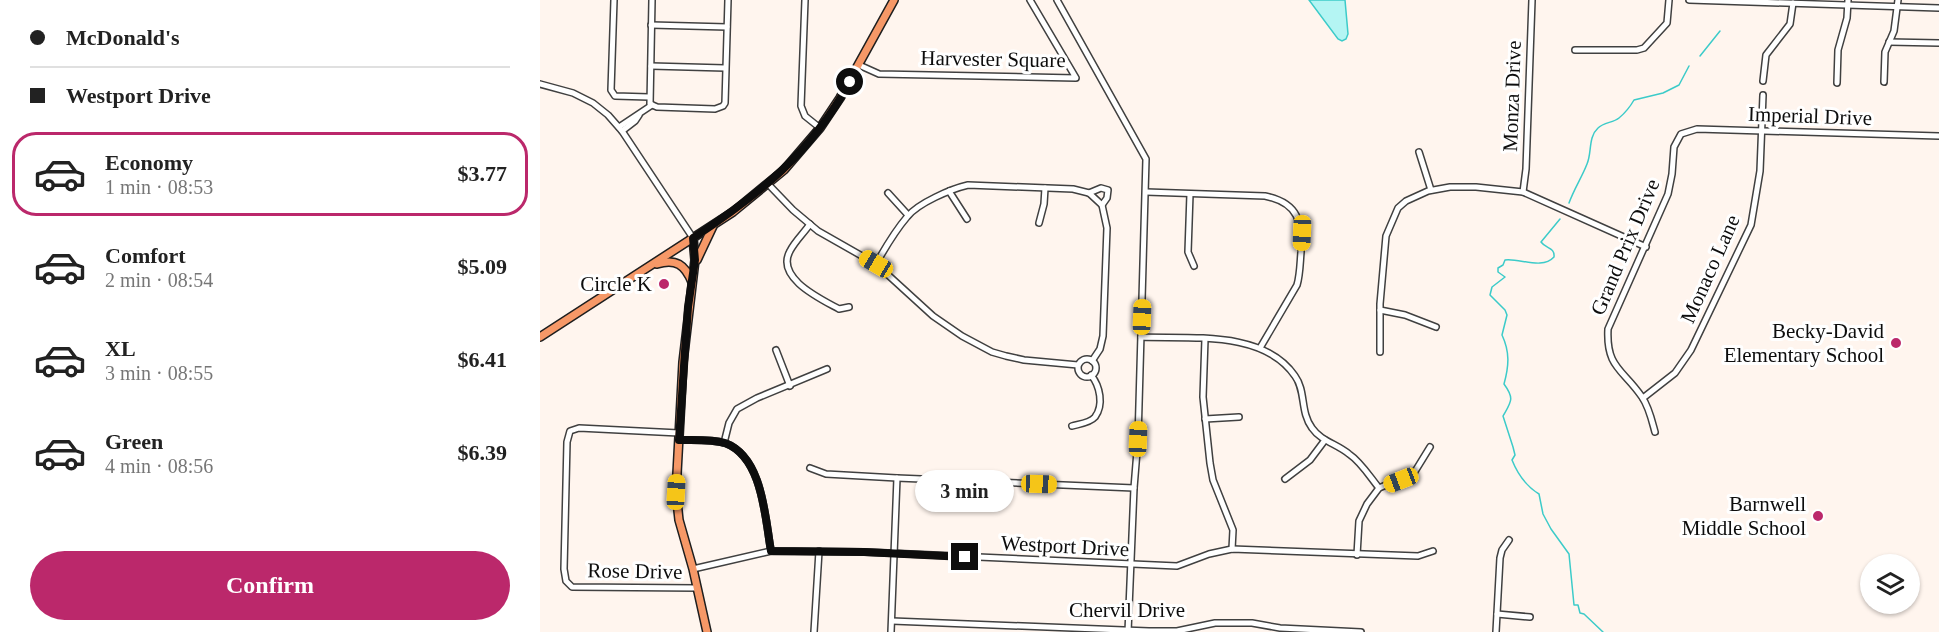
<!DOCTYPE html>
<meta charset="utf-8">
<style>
:root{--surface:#fff;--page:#f2f2f2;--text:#222;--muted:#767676;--line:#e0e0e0;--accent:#bb286b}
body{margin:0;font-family:"Times New Roman",serif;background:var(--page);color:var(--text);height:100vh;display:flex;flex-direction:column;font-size:22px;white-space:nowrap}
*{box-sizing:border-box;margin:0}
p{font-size:20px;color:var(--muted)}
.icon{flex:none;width:33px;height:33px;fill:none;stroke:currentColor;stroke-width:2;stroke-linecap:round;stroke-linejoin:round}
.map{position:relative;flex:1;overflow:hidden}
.drawer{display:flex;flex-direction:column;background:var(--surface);width:540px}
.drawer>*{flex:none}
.top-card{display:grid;align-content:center;height:132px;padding:0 30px;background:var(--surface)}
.fabs{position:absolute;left:1320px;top:554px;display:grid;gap:12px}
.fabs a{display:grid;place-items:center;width:60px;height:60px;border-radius:50%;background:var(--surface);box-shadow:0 2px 4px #0004;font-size:30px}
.end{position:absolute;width:27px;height:27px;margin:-14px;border:8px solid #0d0d0d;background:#fff;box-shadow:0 0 0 3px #fff}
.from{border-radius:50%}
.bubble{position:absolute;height:42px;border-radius:21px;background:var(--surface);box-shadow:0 2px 4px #0004;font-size:20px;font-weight:700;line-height:42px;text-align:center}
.car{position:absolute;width:18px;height:36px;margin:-18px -9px;border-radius:8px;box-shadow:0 0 4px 2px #0007;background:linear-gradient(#f5c518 24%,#345 0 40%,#f5c518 0 76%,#345 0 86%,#f5c518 0)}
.top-card b{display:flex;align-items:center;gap:21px;height:57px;font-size:22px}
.top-card b+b{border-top:2px solid var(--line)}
.top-card i{width:15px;height:15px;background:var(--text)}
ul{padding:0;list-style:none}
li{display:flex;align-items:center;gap:18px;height:84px;margin:0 12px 9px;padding:0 18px;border:3px solid transparent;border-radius:24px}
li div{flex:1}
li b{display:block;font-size:22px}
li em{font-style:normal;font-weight:700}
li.active{border-color:var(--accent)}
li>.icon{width:54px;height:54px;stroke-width:1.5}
.button{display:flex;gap:12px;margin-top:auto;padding:12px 30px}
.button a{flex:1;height:69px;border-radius:36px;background:var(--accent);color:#fff;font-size:24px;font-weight:700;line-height:69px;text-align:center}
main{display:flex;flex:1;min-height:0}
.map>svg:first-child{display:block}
.water{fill:#b4f5f3;stroke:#3ccbc9;stroke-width:1.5}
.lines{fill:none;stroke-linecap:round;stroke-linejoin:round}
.stream{stroke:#3ccbc9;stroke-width:1.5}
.minor-casing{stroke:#404040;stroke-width:8}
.major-casing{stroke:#1e1e1e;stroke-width:10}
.minor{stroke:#fff;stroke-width:5}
.major{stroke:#f69867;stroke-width:7}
.route{stroke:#0d0d0d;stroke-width:8}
.poi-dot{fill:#bb286b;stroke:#fff;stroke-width:2}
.labels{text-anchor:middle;stroke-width:6;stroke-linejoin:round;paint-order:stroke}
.street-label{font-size:21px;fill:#0d0d0d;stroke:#fff}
.poi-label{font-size:21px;fill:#0d0d0d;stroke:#fff;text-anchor:end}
</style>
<main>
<section class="drawer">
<div class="top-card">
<b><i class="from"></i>McDonald's</b>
<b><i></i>Westport Drive</b>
</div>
<ul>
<li class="active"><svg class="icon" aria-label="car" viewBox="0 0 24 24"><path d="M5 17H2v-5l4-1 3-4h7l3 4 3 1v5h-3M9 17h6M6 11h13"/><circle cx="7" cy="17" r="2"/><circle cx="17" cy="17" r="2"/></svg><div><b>Economy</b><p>1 min · 08:53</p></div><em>$3.77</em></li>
<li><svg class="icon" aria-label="car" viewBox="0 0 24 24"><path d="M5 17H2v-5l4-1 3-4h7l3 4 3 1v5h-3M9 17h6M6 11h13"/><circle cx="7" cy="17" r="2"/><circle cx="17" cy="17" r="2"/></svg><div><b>Comfort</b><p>2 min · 08:54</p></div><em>$5.09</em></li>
<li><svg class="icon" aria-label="car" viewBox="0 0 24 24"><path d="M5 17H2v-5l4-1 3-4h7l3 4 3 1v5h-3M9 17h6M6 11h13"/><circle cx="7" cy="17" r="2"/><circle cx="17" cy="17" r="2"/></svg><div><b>XL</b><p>3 min · 08:55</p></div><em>$6.41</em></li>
<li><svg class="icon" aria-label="car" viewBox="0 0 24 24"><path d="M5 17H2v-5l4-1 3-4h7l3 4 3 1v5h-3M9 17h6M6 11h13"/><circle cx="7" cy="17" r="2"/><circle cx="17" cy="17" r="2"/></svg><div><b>Green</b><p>4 min · 08:56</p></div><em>$6.39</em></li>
</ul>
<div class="button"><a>Confirm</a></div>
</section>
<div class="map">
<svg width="1399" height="632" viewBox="0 0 1399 632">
<rect width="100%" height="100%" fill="#fff5ee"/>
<polygon class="water" points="769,0 805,0 808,34 806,39 802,41 798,39"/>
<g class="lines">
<g class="stream">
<polyline points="1160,56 1180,31"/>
<path d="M1029,203C1034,189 1042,177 1047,164C1052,153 1048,137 1058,128C1064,122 1073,123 1079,118C1085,113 1090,107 1094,100L1123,93L1139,85L1149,66"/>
<path d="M1020,219L1001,242C1006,249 1015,247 1014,257C1002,270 980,258 965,260L963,265L958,268V272L965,277L952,287L950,295L965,310L967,315L962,335C970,352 969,366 964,384C975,399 971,402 963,416L973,447L975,455L972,460C978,475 986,486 999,494L1003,514L1011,529L1029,554L1034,605H1038L1040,613L1044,614L1063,632"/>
</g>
<g class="minor-casing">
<g id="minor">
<polyline points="74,0 71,90 75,96 109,97"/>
<polyline points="112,0 110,104 117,107 175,109 183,106 185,103 188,0"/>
<polyline points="265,0 261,106 265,116 280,128"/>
<polyline points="517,0 606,159 598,439 594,488 588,632"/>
<polyline points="1149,0 1399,8"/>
<polyline points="111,25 187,27"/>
<polyline points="1349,42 1399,43"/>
<polyline points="1035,50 1097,50 1104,48 1127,23 1129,0"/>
<polyline points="319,65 339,74 536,78 490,0"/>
<polyline points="111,66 185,68"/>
<polyline points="1223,81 1226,55 1250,24 1253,3"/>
<polyline points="1344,82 1345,52 1354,31 1358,0"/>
<polyline points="1297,83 1298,50 1307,18 1308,0"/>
<polyline points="0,84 33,93 53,103 68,115 82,131 153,238"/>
<polyline points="79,127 112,105"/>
<polyline points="82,131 95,121 99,115"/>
<polyline points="879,152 891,190"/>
<polyline points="228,184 253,210 278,231 336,264 393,316 422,336 452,352 466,356 484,360 538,365"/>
<polyline points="409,191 427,219"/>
<path d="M606,192L725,196C759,203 762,222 761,252C760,264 760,275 757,285L720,348"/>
<polyline points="983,192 986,169 992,0"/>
<polyline points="348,193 368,215"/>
<polyline points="549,193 561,188 568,190 567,198 562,205"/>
<polyline points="650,194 648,252 654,266"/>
<polyline points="499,223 504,204 505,188"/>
<path d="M270,224C264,233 255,241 250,251C235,278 281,299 299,309L309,307"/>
<path d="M336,264C345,248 355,231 367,217C378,203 411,189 428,185L533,189L549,193L562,205L567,228L563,336L560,349L552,361"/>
<polyline points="840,310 865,315 896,327"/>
<path d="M601,337C650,339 724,330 755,376C766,391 760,412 772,428C781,441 797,444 809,454C821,462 830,477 839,488"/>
<polyline points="665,339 663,397 670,463 673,480 693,530 692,549"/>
<polyline points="236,350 250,386"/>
<polyline points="840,352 840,304 846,236 858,208 866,201 888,191 910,187 936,187 983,192 1106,247"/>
<circle cx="547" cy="368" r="9"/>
<polyline points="1103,398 1135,373 1151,350 1211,225 1220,171 1223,95"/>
<polyline points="665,419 699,417"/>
<path d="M532,426C539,424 550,423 555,417C564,405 560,386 551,375"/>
<path d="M1115,432C1112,421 1109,407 1102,397C1083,369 1066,368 1068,329L1128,194L1132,174L1134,147L1141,134L1157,129L1399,136"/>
<polyline points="139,433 39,428 30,431 27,442 24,569 26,581 32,587 157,588"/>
<path d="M139,440C153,440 172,439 185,443C223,457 225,518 231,551"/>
<polyline points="184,443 189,423 197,409 217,398 287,369"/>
<polyline points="270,468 286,474 357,478 594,488"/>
<polyline points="745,479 770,460 785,440"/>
<polyline points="817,555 819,521 827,504 839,488 874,473 890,447"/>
<polyline points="153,569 231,551 325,552 637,566 669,554 692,549 878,556 893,551"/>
<polyline points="957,614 990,617"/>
<polyline points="352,621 609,631 637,631 675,623 712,623 740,628 821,632"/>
<polyline points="274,632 279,551"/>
<polyline points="351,632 357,478"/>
<polyline points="956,632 960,558 962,550 969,540"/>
</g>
</g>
<g class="major-casing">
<g id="major">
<polyline points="153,238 155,260 143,362 136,492 139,520 153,569 167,632"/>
<polyline points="157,260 173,226"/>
<path d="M117,264C136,258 145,265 152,282"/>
<polyline points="0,337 193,212 244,170 280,128 300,98 354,0"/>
</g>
</g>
<use href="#minor" class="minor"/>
<use href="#major" class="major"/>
</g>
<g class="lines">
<path class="route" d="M310,82C269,155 221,193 153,238L155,260L148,307L139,440C153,440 172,439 185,443C223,457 225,518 231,551L324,552L425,557"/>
</g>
<g class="poi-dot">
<circle cx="124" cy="284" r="6"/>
<circle cx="1356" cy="343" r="6"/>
<circle cx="1278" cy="516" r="6"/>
</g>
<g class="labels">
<g class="street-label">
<text transform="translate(453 59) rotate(1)" y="7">Harvester Square</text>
<text transform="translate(972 96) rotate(-88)" y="7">Monza Drive</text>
<text transform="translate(1270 116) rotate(2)" y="7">Imperial Drive</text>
<text transform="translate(1085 247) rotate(-67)" y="7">Grand Prix Drive</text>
<text transform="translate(1170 269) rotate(-66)" y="7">Monaco Lane</text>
<text transform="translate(525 546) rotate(3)" y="7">Westport Drive</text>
<text transform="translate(95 571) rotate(1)" y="7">Rose Drive</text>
<text x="587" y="617">Chervil Drive</text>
</g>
<g class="poi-label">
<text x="112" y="291">Circle K</text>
<text x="1344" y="338">Becky-David<tspan x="1344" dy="24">Elementary School</tspan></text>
<text x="1266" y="511">Barnwell<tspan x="1266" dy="24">Middle School</tspan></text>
</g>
</g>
</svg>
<div class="fabs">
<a><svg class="icon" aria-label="layers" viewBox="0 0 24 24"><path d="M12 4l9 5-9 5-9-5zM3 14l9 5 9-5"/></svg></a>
</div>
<i class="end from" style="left:310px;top:82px"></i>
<i class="end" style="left:425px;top:557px"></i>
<div class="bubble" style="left:375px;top:470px;width:99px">3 min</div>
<i class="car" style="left:762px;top:233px;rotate:182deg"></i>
<i class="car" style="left:336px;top:264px;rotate:300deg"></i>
<i class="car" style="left:602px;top:317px;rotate:2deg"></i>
<i class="car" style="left:598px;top:439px;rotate:2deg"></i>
<i class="car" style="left:861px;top:480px;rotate:249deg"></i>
<i class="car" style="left:499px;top:484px;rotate:92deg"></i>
<i class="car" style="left:136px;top:492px;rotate:3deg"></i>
</div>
</main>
